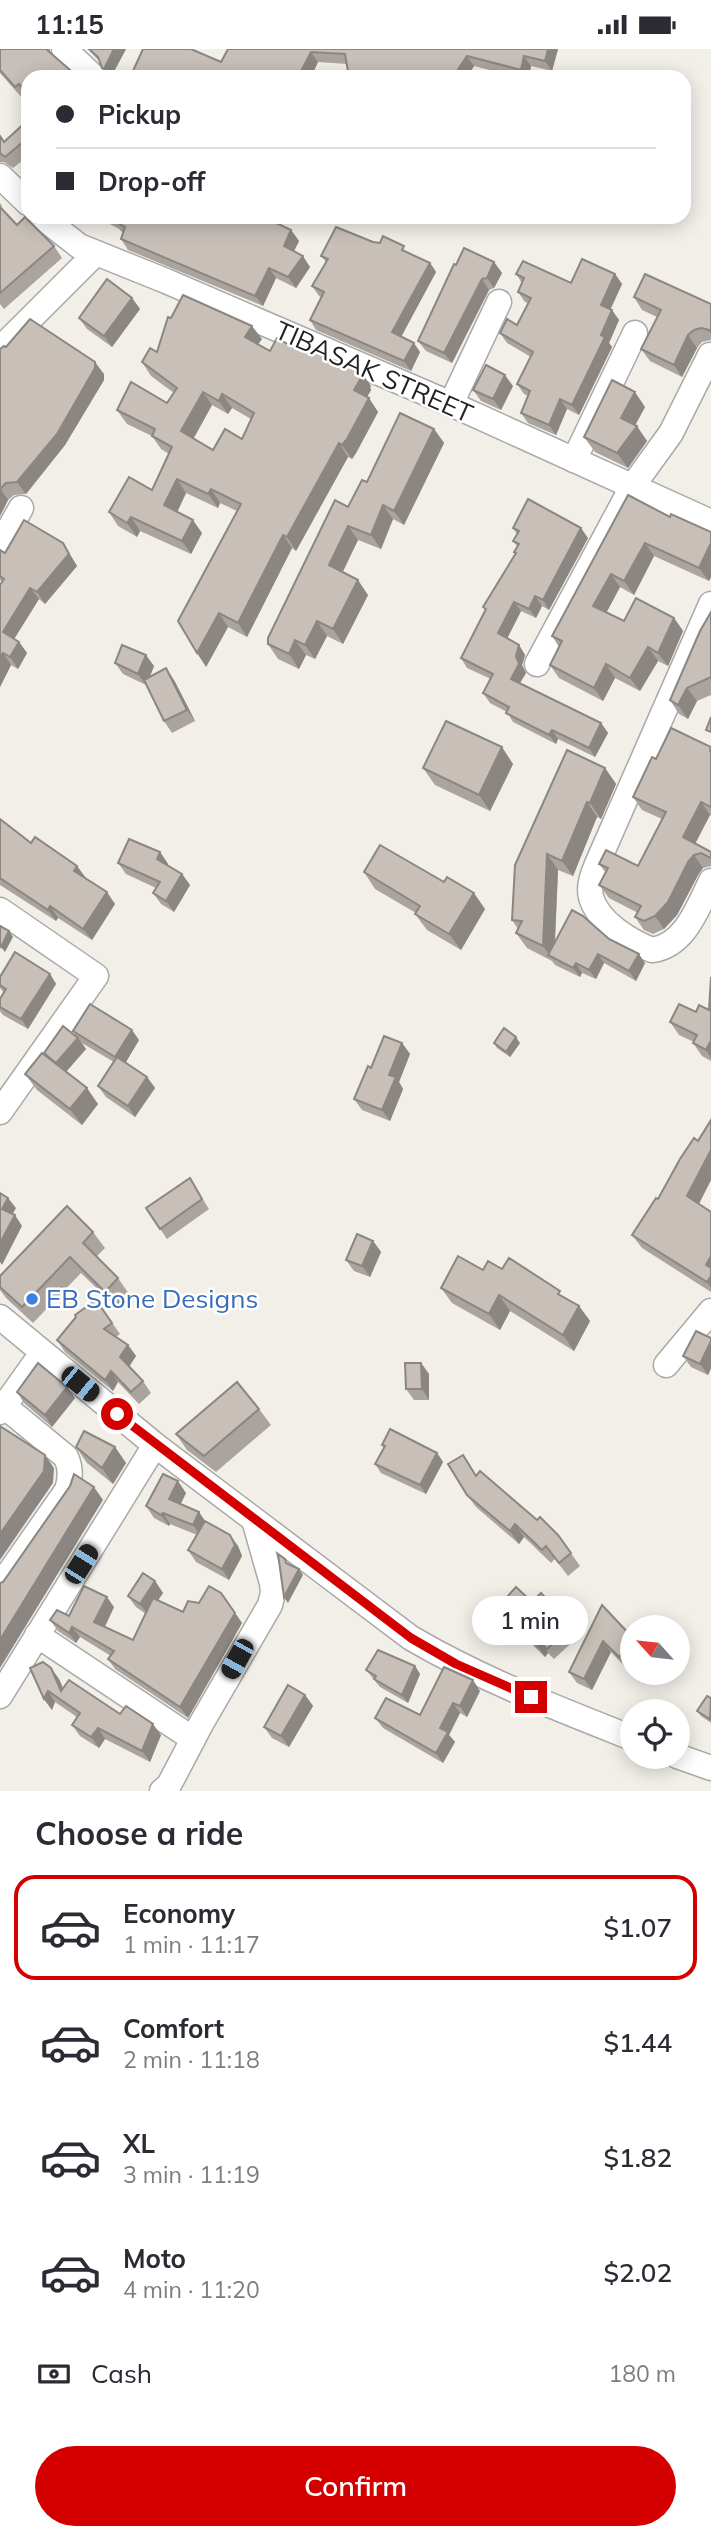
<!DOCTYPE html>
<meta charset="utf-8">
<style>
:root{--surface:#fff;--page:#f2f2f3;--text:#2b2b33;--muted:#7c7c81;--line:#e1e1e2;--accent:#d40000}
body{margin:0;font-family:Mulish,sans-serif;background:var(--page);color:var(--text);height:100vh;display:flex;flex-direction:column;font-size:26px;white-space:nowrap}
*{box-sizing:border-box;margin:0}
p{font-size:23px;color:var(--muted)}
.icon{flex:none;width:38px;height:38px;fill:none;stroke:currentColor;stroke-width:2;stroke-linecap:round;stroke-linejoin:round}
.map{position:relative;height:1742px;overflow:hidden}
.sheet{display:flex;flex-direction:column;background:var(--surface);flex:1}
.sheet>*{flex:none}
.banner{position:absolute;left:21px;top:21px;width:670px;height:154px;border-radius:21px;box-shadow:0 4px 18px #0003;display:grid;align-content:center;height:154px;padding:0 35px;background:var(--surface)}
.needle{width:46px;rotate:297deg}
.buttons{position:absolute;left:620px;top:1566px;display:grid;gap:14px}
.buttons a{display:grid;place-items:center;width:70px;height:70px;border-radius:50%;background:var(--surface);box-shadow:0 4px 18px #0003;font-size:35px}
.end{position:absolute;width:32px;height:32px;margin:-16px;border:9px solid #d40000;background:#fff;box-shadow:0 0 0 4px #fff}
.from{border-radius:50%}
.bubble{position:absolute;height:49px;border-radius:24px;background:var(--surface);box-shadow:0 4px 18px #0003;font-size:23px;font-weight:600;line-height:49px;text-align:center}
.car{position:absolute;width:21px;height:42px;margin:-21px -10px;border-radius:9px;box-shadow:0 0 5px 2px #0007;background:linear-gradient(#222 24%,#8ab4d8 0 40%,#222 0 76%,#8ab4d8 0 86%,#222 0)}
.banner b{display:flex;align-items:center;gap:24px;height:66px;font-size:26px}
.banner b+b{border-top:2px solid var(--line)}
.banner i{width:18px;height:18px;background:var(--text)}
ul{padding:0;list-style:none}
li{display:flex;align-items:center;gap:21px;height:105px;margin:0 14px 10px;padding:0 21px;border:4px solid transparent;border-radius:21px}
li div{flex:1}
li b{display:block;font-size:26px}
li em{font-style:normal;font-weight:600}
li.active{border-color:var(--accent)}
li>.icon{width:63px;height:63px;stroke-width:1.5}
h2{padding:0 35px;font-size:32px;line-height:84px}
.pay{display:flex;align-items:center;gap:18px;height:77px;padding:0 35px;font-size:26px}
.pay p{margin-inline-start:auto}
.primary-button{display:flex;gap:14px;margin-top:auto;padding:14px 35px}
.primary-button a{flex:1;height:80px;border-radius:42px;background:var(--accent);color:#fff;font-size:28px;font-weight:600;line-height:80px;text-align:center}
.status{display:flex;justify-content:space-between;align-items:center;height:49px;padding:0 35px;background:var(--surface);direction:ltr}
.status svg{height:19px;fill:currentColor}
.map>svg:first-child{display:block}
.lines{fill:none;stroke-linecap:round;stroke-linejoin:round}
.minor-casing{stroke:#a9a9a9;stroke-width:27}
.minor{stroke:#fff;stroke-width:24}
.wall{fill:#aba49e;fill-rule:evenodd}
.shaded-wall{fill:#8b8681}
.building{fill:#c7bfb8;stroke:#8b8681;stroke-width:2;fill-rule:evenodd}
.route{stroke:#d40000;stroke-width:9}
.shop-dot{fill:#3f7fe0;stroke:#fff;stroke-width:2.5}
.labels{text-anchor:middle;stroke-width:5;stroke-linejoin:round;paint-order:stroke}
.street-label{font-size:26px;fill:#222;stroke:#fff}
.shop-label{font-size:26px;fill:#366cbe;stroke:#fff;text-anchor:start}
</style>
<div class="status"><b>11:15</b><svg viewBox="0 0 49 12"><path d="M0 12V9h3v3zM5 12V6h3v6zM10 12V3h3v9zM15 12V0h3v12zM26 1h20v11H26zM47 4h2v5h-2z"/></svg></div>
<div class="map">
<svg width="711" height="1742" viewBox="0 0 711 1742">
<rect width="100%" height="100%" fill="#f2efe9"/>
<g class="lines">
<g class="minor-casing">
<g id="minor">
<polyline points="64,0 94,28"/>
<polyline points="0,127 28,154"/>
<polyline points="42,168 79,197 166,232 451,355 711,473"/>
<polyline points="0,300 96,204"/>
<polyline points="451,355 499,253"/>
<polyline points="574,411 635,284"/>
<polyline points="0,496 21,459"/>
<path d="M711,555L597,815C593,825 588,837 591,848C598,873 629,892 652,901C685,897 698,858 711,832"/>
<polyline points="537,615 632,438 671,384 710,306"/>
<polyline points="0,861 96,927 0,1063"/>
<path d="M0,1268L155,1396L411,1589C481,1630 556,1659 632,1689"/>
<polyline points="666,1316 711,1262"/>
<polyline points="0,1363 42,1304"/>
<path d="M0,1537L67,1441C71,1429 71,1419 66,1408L4,1357"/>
<polyline points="37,1586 193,1690"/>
<polyline points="0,1647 155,1396"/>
<polyline points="677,1707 711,1719"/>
<polyline points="162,1742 169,1736 201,1675 270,1556 273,1544 272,1534 254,1471"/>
</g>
</g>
<use href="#minor" class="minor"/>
</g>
<g class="wall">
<polygon points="0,0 50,0 50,3 28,28 28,48 27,47 23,50 0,24"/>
<polygon points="88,0 126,0 111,28 108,28 102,19 100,13"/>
<polygon points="228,0 558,0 552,22 531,17 529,28 517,28 474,17 467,28 349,28 347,15 318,13 311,28 135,28 132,24 221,13"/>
<polygon points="28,71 28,107 13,119 4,113 0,113 0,87 4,93"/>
<polygon points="0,154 2,157 0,159 17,176 54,197 62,209 4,260 0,255"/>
<polygon points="77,168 89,168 87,173"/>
<polygon points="97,168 264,168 291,181 299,192 294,202 310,218 296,239 276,229 263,257 128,201 121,190 123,184 119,180"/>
<polygon points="373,193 410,205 430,214 436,223 401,287 420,303 411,322 316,281 310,271 321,248 319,247 312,237 326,213 321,207"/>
<polygon points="494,213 502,224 494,239 489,241 452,314 426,302 418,292 456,216"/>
<polygon points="516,225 571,234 615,225 622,235 610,260 619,271 609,294 612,298 579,366 567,360 556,386 528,374 521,364 528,347 524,345 517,335 531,308 507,294 500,284 517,276 528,254 525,253 518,243 522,234"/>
<polygon points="634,248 711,255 711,291 702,293 697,299 682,328 650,312 641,300 657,268 642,261"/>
<polygon points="132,249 140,260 112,298 87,280 79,269"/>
<path d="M262,290L258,295L270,302L293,298L361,323L371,337L370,338L371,341L367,348L378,363L356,404L352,410L348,408L296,502L292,499L247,588L228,578L206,618L237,462L220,454L218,459L186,444L177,463L202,484L191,505L140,482L137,488L118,477L109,463L152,441L169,405L161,400L152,387L127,375L117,361L167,354L174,344L151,327L142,313L157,303ZM212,356L228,365L232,359L251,370L242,390L213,401L193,390Z"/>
<polygon points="6,298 104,325 104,331 65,396 26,445 14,446 8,451 0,467 0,300"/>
<polygon points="513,337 501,361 481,352 473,341"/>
<polygon points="645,358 635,376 647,392 628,419 595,403 584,388"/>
<polygon points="434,380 444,394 404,476 393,470 381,500 358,491 342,523 368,546 343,595 327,587 315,610 306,606 299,620 278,610 268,595 348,458 367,433"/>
<polygon points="628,446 670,468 711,483 711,528 709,532 654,507 634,546 620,538 606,564 624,572 674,569 683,582 668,617 658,612 640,642 615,629 603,652 559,629 550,616 559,598 552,587"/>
<polygon points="513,479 588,489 549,561 542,557 536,569 521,562 507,589 519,596 525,606 522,616 526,624 520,634 601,674 608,684 595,708 558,690 556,695 513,673 507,663 490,654 483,644 491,630 467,619 461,609 485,561 483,558 516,505 514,503 517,497 513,492 517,485"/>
<polygon points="63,494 77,517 45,555 39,550 14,590 19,593 27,604 18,620 11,616 0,638 2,533 0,531 0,501 5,504"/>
<polygon points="711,563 711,646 697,652 688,670 679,665 670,651"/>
<polygon points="115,614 154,617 150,628 174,631 195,672 172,684 164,672 146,636 123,625"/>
<polygon points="711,698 711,766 710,766 695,794 711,803 711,817 703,819 698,826 677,866 664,880 653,885 644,881 635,868 638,864 609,849 599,836 606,824 599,815 638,817 662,770 642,761 633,748 656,710"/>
<polygon points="513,715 490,762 435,736 423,719"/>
<polygon points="605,719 616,735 601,770 597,768 573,827 558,821 555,895 609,890 645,914 636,932 604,914 596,930 582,924 580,928 555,916 552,912 527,899 516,884 518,880 512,871 515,816"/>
<polygon points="0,770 31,794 77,817 85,829 115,855 92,891 58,869 56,872 0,836"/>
<polygon points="160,803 168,815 167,816 182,825 190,836 174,863 161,855 153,844 156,839 126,825 118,814"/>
<polygon points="364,823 485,860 461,901 427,881 415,865 416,864 375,840"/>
<polygon points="50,925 56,935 28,980 3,966 0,962 0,950 4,944 0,939 0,928"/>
<polygon points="711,928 711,1012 702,1007 693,994 694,993 679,986 670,973 696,963 709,961"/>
<polygon points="73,982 139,991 126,1013 147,1028 155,1039 135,1068 106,1048 98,1037 114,1013 80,993"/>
<polygon points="78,989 86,1000 66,1023 98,1055 82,1076 37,1041 25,1025 47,1008 44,1004"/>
<polygon points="402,994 410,1005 399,1033 403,1040 390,1072 362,1061 354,1050 371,1019"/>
<polygon points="494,994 520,994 510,1008 497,999"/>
<polygon points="711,1071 711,1131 699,1155 711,1163 711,1243 642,1199 632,1186 658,1150"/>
<polygon points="196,1139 209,1160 167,1190 146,1159"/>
<polygon points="93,1183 105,1199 96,1208 118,1229 129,1245 116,1258 81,1224 33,1274 6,1249 0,1241 0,1227"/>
<polygon points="373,1192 381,1203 370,1228 354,1222 346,1211"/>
<polygon points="502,1220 579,1257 590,1272 574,1302 510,1262 500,1281 452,1254 441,1239 483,1221"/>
<polygon points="96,1251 120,1285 116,1288 128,1296 136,1307 129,1318 143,1332 151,1344 139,1355 118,1333 113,1342 65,1303 57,1291"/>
<polygon points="711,1289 711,1319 708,1326 691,1318 683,1307"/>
<polygon points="421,1314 429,1325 429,1351 414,1351 406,1340"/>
<polygon points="67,1338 75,1349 52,1378 24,1354 17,1343"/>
<polygon points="259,1360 271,1376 216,1423 187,1401 176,1385"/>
<polygon points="382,1396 437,1404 443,1413 426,1445 381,1424 375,1415 384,1399"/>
<polygon points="76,1398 115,1398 126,1414 113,1435 87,1414"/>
<polygon points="477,1426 558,1486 580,1517 568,1527 555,1510 551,1514 524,1488 519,1495 476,1458 467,1446"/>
<polygon points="186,1444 181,1455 199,1463 206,1473 238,1497 242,1507 229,1531 196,1513 188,1501 197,1486 170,1475 169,1477 154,1469 146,1457"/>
<polygon points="155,1532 163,1544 158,1551 183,1563 221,1544 242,1574 188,1669 115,1620 108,1610 111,1607 80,1588 76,1594 58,1582 50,1571 114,1558 105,1578 133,1591 146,1565 136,1558 128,1547"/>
<polygon points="532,1553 572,1577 579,1587 554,1610 548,1604 545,1608 504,1568 497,1559"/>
<polygon points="602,1556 632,1588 632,1614 626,1619 611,1603 592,1641 577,1634 569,1623"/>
<polygon points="415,1617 420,1625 408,1654 380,1638 366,1621"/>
<polygon points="51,1619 59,1630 63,1639 120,1665 161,1686 150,1713 105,1690 99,1699 80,1687 72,1676 77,1668 55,1653 52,1661 44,1650"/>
<polygon points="480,1642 467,1668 460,1664 449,1686 455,1693 443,1714 383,1679 375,1669 420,1666"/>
<polygon points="305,1646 313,1657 289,1698 272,1689 264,1678"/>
<polygon points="711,1649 711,1674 701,1667 697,1662"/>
</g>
<g class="shaded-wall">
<polygon points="114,0 126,0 111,28 109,28 104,20"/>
<polygon points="548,0 558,0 552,22 545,12"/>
<polygon points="311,3 318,13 311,28 301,28 299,26"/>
<polygon points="467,7 474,17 467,28 453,28"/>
<polygon points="524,7 531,17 529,28 526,28 521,21"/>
<polygon points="291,181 299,192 291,208 284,197"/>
<polygon points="303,207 310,218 296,239 288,228"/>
<polygon points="494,213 502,224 494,239 487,229"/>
<polygon points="430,214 436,223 399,292 392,283"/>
<polygon points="269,219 276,229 263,257 255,247"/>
<polygon points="615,225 622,235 608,266 601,256"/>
<polygon points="482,230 489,241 452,314 444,304"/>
<polygon points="132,249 140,260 112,298 104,287"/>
<polygon points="612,261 619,271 609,294 612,298 579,366 572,356"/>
<polygon points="252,277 262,290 254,301 245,288"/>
<polygon points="688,286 697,299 682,328 674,316"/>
<polygon points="414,294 420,303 411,322 404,312"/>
<polygon points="95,313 104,325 104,331 65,396 26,445 17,433"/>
<polygon points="361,323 371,337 370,338 371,341 363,355 354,341"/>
<polygon points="505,326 513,337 501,361 493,350"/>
<polygon points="203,343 212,356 190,396 181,382"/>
<polygon points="635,343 645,358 631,384 621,369"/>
<polygon points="222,345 232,359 228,365 219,352"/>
<polygon points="369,349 378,363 356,404 352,410 342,396"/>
<polygon points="560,350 567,360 556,386 549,376"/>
<polygon points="637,377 647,392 628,419 617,404"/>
<polygon points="434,380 444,394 404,476 394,462"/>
<polygon points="339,394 348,408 296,502 287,488"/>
<polygon points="177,430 186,444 174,470 164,456"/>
<polygon points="0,439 8,451 0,467"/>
<polygon points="211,440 220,454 218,459 208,445"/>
<polygon points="383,456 393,470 381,500 371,486"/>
<polygon points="131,468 140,482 137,488 127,474"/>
<polygon points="193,471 202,484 191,505 182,492"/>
<polygon points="348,477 358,491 339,531 329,516"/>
<polygon points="581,479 588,489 549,561 543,551"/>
<polygon points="283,486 292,499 247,588 238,574"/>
<polygon points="63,494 77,517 45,555 37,543"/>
<polygon points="645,494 654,507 634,546 624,532"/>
<polygon points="711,494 711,528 709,532 699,519"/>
<polygon points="611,525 620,538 603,570 593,557"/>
<polygon points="358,531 368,546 343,595 333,580"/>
<polygon points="30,539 39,550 11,595 3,583"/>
<polygon points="535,547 542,557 536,569 529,560"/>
<polygon points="514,553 521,562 505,594 498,584"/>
<polygon points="219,564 228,578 206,618 197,604"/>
<polygon points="674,569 683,582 668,617 658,604"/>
<polygon points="317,572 327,587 315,610 305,596"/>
<polygon points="295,591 306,606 299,620 289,605"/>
<polygon points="19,593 27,604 18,620 10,608"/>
<polygon points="519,596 525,606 522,616 526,624 517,639 511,630"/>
<polygon points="648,598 658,612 640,642 630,629"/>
<polygon points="3,604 11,616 0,638 0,610"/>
<polygon points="146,606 154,617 146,636 138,625"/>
<polygon points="606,615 615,629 603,652 594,639"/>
<polygon points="166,619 174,631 195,672 187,661"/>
<polygon points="687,639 697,652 688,670 678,656"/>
<polygon points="601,674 608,684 595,708 589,699"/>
<polygon points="552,681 558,690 556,695 549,686"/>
<polygon points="502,698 513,715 490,762 479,746"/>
<polygon points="605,719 616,735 601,770 590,754"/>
<polygon points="587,753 597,768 573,827 562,812"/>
<polygon points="701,753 710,766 692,801 683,788"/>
<polygon points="160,803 168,815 165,821 157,810"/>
<polygon points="547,805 558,821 554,909 550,907 543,897"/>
<polygon points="694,806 703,819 698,826 677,866 664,880 655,867 688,813"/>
<polygon points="77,817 86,829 82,834 74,822"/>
<polygon points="182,825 190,836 174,863 166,852"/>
<polygon points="107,843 115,855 92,891 83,880"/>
<polygon points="474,844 485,860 461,901 449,885"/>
<polygon points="50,857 58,869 56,872 48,861"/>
<polygon points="9,882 13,888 5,903 1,898"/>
<polygon points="598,905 604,914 596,930 589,921"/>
<polygon points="639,905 645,914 636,932 629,922"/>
<polygon points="576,914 582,924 580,928 573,919"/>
<polygon points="50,925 56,935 28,980 21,970"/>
<polygon points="132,981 139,991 123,1018 115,1008"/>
<polygon points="516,988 520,994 510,1008 506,1003"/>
<polygon points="78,989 86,1000 64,1025 56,1014"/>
<polygon points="710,993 711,994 711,1009 706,1001"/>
<polygon points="402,994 410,1005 399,1033 403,1040 390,1072 382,1061 389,1026"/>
<polygon points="147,1028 155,1039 135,1068 128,1057"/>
<polygon points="87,1039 98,1055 82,1076 70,1060"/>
<polygon points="711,1101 711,1131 696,1160 687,1147"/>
<polygon points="8,1149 16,1159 10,1170 2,1160"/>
<polygon points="15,1166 22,1177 2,1216 0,1213 0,1194"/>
<polygon points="373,1192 381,1203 370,1228 362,1217"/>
<polygon points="711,1207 711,1223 706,1216"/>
<polygon points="711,1227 711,1239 707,1233"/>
<polygon points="499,1246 510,1262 500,1281 489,1265"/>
<polygon points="579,1257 590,1272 574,1302 563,1286"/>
<polygon points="711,1292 711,1319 708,1326 700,1315"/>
<polygon points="128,1296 136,1307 128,1319 120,1308"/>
<polygon points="421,1314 429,1325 429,1351 422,1340"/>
<polygon points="111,1322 118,1333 113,1342 105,1331"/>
<polygon points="67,1338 75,1349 52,1378 45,1366"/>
<polygon points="115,1398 126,1414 113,1435 102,1419"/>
<polygon points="437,1404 443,1413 426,1445 420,1436"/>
<polygon points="45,1406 54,1419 53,1434 0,1511 0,1485"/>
<polygon points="178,1432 186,1444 177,1461 169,1450"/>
<polygon points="94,1438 103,1451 0,1619 0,1591"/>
<polygon points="199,1463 206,1474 201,1488 193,1476"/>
<polygon points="163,1464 170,1475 169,1477 161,1466"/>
<polygon points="515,1475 524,1488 519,1495 510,1482"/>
<polygon points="230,1486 238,1497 242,1507 229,1531 222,1520"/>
<polygon points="299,1520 303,1526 288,1554 284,1548"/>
<polygon points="155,1532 163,1544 148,1566 140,1555"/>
<polygon points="107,1548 114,1558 102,1583 94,1573"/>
<polygon points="235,1564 242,1574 188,1669 180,1658"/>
<polygon points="72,1578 80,1588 76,1594 69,1584"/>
<polygon points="603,1592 611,1603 592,1641 584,1630"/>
<polygon points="542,1595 548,1604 545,1608 538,1598"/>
<polygon points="415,1617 420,1625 408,1654 402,1646"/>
<polygon points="51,1619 59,1630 69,1653 61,1642"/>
<polygon points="473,1631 480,1642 467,1668 460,1657"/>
<polygon points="48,1642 55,1653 52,1661 44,1650"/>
<polygon points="305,1646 313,1657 289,1698 281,1687"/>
<polygon points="453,1654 460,1664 449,1686 455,1693 443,1714 436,1704 440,1679"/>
<polygon points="153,1675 161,1686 150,1713 142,1702"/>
<polygon points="98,1679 105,1690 99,1699 91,1688"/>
</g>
<g class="building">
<polygon points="0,0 46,0 78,28 28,28 28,46 19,35 15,38 0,21"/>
<polygon points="89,0 114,0 104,20 102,19 98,8"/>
<polygon points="143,0 191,0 221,13 228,0 548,0 545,12 524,7 521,21 467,7 453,28 428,28 424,25 423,28 349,28 345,5 311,3 299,26 303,28 140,28 132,24"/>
<polygon points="28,71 28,96 24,92 5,108 0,104 0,87 4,93"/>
<polygon points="0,158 17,176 25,168 54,197 0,244"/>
<polygon points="110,168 264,168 291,181 284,197 303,207 288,228 269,219 255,247 121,190 125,178 114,172 115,171"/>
<polygon points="336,178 373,193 380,194 383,187 404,197 402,201 430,214 392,283 414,294 404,312 310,271 324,243 312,237 328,210 321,207"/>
<polygon points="464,199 494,213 487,229 482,230 444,304 418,292 454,215 456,216"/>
<polygon points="582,210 615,225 601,256 612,261 601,286 605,288 572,356 560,350 549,376 521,364 530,342 517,335 533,303 500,284 507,270 517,276 531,249 518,243 524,229 516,225 523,212 571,234"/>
<polygon points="645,225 711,255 711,283 709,281 701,279 694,281 688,286 674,316 641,300 661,261 634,248"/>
<polygon points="107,230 132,249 104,287 79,269"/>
<path d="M183,246L252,277L245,288L270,302L277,289L293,298L295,294L361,323L360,326L362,327L354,341L369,349L347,390L342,396L339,394L287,488L283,486L238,574L219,564L197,604L178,572L241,455L211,440L208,445L177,430L164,456L193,471L182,492L131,468L127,474L109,463L129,428L152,441L172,398L152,387L155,380L117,361L131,333L167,354L177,339L142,313L150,299L157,303L168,268L171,269ZM203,343L219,352L222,345L254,364L242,390L225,380L213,401L181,382Z"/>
<polygon points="30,270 95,313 95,319 57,385 17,433 6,434 0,440 0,300 4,297 6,298"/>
<polygon points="486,316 505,326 493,350 473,341"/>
<polygon points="612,331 635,343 621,369 637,377 617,404 584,388"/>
<polygon points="400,364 434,380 394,462 383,456 371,486 348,477 329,516 358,531 333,580 317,572 305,596 295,591 289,605 268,595 268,589 335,451 348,458 362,431 367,433"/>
<polygon points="628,446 670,468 671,465 711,483 711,494 699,519 645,494 624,532 611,525 593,557 624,572 636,549 674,569 658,604 648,598 630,629 606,615 594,639 550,616 562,592 552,587"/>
<polygon points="528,450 581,479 543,551 535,547 529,560 514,553 498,584 519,596 516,607 519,615 511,630 601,674 589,699 552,681 549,686 506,664 509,658 483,644 493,625 461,609 486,560 483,558 516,504 514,503 519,495 513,492 519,482 513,479"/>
<polygon points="24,471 63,494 69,505 37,543 30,539 3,583 19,593 10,608 3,604 0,610 0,536 4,530 0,527 0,501 5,504"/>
<polygon points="711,563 711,628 687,639 678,656 670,651 700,582"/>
<polygon points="122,596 146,606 138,625 115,614"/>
<polygon points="166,619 187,661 164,672 144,631"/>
<polygon points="711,668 711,683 706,681"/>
<polygon points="446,672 502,698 479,746 423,719"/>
<polygon points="671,679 711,698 710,702 711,703 711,758 701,753 683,788 711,803 711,809 701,804 694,806 688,813 668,853 655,867 644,872 635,868 641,857 599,836 608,819 599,815 606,801 638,817 666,763 633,748 652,708 656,710"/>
<polygon points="567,701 605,719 590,754 587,753 562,812 547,805 543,897 516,884 522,872 512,871 515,816"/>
<polygon points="0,770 31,794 35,788 77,817 74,822 107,843 83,880 50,857 48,861 0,829"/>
<polygon points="129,790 160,803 157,810 182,825 166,852 153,844 160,833 118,814"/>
<polygon points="380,796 444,833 447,828 474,844 449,885 415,865 420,857 364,823"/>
<polygon points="572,861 583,867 609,890 639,905 629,922 598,905 589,921 576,914 573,919 548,906"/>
<polygon points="0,877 9,882 1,898 0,897"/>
<polygon points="15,903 50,925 21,970 0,958 0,950 6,940 0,936 0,928"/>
<polygon points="711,928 711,993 710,993 706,1001 693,994 697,986 670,973 679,955 696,963 699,956 709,961"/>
<polygon points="90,955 132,981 115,1008 73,982"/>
<polygon points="63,977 78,989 56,1014 44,1004"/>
<polygon points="504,979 516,988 506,1003 494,994"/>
<polygon points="384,987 402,994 389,1026 396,1028 382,1061 354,1050 368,1017 371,1019"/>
<polygon points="42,1004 87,1039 70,1060 25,1025"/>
<polygon points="117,1008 147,1028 128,1057 98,1037"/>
<polygon points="711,1071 711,1101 687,1147 711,1163 711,1207 706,1216 711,1219 711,1227 707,1233 632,1186 656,1149 658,1150 680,1110 694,1089 698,1092"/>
<polygon points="190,1129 202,1150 160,1180 146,1159"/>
<polygon points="0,1144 8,1149 2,1160 15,1166 0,1194"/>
<polygon points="67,1157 93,1183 83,1194 118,1229 105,1243 70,1208 22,1258 0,1238 0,1227"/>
<polygon points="357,1185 373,1192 362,1217 346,1211"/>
<polygon points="458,1207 483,1221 488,1212 502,1220 509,1209 560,1242 558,1245 579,1257 563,1286 499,1246 489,1265 441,1239"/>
<polygon points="96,1251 112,1274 104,1280 128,1296 120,1308 143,1332 131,1343 111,1322 105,1331 57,1291 76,1268 75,1266"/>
<polygon points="696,1282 711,1289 711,1292 700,1315 683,1307"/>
<polygon points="38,1314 67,1338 45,1366 17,1343"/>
<polygon points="405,1314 421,1314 422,1340 406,1340"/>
<polygon points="237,1333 259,1360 204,1407 176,1385"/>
<polygon points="0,1377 45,1406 44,1422 0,1485"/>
<polygon points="390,1380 437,1404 420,1436 375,1415 385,1397 382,1396"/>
<polygon points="84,1382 115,1398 102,1419 76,1398"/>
<polygon points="463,1406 476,1427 480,1422 537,1471 540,1468 558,1486 571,1504 559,1514 546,1497 542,1501 515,1475 510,1482 467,1446 448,1415"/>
<polygon points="74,1425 94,1438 0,1591 0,1534 3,1533 70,1437"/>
<polygon points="163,1425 178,1432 169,1450 199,1463 193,1476 163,1464 161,1466 146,1457"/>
<polygon points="205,1472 230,1486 235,1496 222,1520 188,1501"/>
<polygon points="278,1505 285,1510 286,1514 299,1520 284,1548"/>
<polygon points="143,1524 155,1532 140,1555 128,1547"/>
<polygon points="84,1537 107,1548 94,1573 133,1591 153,1549 183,1563 188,1552 199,1554 209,1537 221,1544 235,1564 180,1658 108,1610 114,1602 72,1578 69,1584 50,1571 57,1561 69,1567"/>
<polygon points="516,1538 532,1553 541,1544 572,1577 547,1600 542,1595 538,1598 497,1559"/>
<polygon points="602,1556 632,1588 632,1596 619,1608 603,1592 584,1630 569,1623"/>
<polygon points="378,1601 415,1617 402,1646 374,1630 376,1627 366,1621"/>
<polygon points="43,1613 51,1619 61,1642 69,1631 120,1665 126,1657 153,1675 142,1702 98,1679 91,1688 72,1676 80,1664 48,1642 44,1650 30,1619"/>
<polygon points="444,1618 473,1631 460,1657 453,1654 440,1679 448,1683 436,1704 375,1669 386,1649 420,1666"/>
<polygon points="288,1636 305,1646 281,1687 264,1678"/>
<polygon points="707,1647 711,1649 710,1670 697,1662"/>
</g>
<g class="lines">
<polyline class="route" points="117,1365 411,1589 456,1615 531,1648"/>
</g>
<circle class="shop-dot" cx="32" cy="1250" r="7"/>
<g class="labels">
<g class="street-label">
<text transform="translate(374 323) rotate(24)" y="9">TIBASAK STREET</text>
</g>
<g class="shop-label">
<text x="46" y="1259">EB Stone Designs</text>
</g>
</g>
</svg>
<div class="buttons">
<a><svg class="needle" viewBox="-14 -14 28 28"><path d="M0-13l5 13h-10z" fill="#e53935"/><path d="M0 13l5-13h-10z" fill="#7c7c81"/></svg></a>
<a><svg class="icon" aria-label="locate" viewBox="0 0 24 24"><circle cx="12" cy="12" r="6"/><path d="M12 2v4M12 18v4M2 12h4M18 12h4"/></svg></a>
</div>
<i class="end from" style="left:117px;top:1365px"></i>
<i class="end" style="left:531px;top:1648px"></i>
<div class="bubble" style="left:472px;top:1547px;width:116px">1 min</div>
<i class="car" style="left:80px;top:1335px;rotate:129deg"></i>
<i class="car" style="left:81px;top:1515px;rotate:32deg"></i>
<i class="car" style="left:237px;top:1610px;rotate:209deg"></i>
<div class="banner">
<b><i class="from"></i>Pickup</b>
<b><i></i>Drop-off</b>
</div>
</div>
<section class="sheet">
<h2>Choose a ride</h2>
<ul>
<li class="active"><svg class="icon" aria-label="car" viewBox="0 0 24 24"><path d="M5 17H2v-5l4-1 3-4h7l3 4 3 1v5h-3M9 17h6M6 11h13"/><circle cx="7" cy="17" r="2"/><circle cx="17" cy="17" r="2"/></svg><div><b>Economy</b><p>1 min · 11:17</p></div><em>$1.07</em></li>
<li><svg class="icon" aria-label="car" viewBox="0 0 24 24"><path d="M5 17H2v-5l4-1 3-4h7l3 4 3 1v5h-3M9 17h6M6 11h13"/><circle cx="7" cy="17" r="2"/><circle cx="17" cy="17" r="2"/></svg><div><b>Comfort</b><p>2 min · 11:18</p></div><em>$1.44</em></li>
<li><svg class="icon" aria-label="car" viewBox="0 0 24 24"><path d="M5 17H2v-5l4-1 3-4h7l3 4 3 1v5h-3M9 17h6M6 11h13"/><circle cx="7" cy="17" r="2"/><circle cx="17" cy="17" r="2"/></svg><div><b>XL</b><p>3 min · 11:19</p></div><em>$1.82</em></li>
<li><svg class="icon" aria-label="car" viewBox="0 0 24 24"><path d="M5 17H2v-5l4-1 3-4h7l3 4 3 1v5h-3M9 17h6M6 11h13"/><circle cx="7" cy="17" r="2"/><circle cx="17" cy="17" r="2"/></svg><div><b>Moto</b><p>4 min · 11:20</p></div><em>$2.02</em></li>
</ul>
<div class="pay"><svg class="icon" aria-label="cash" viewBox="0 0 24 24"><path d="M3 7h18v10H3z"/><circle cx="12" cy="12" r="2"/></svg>Cash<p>180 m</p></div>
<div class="primary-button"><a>Confirm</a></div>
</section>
